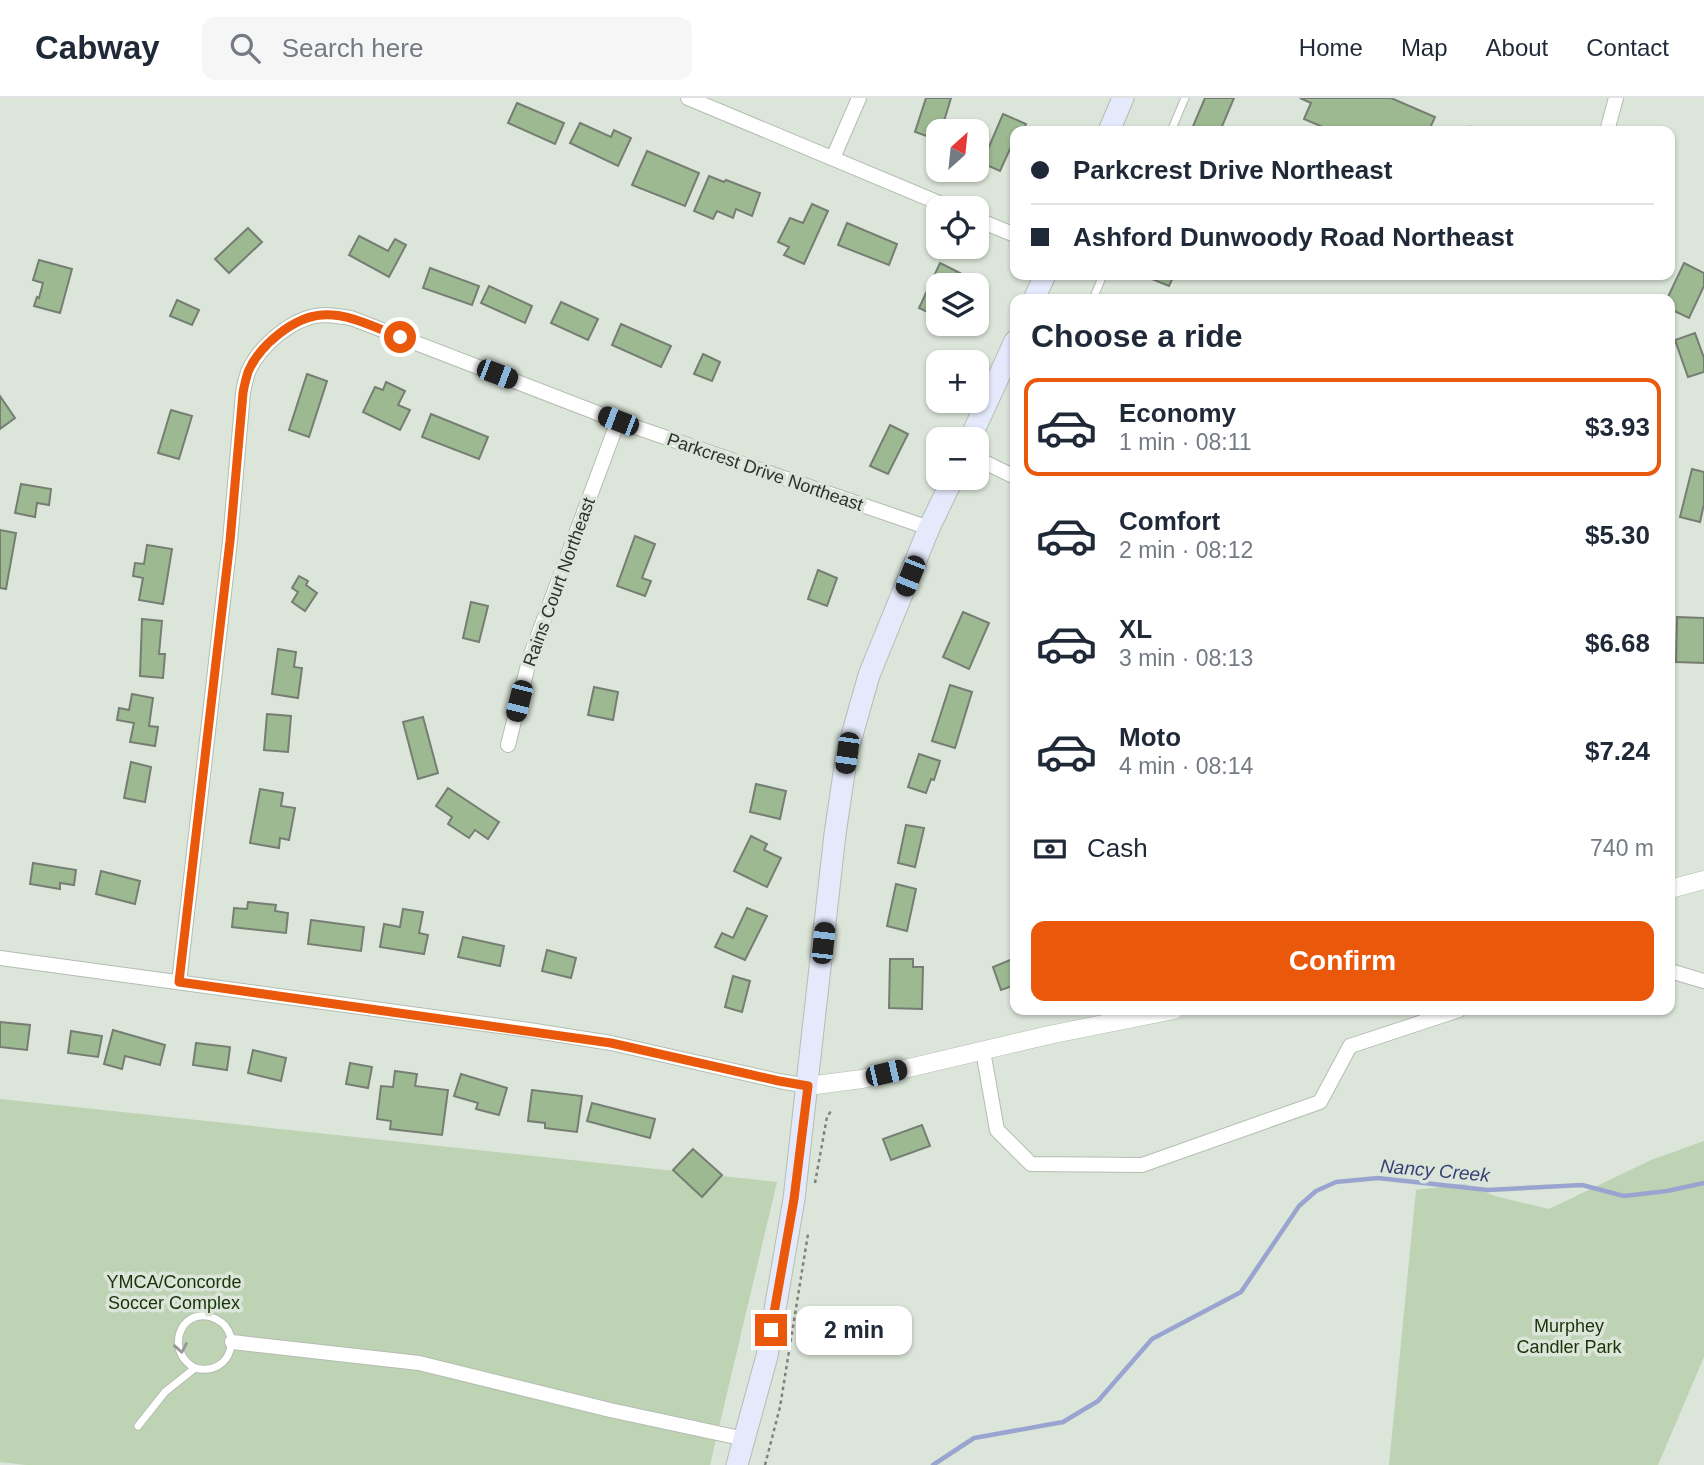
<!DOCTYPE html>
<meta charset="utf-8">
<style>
:root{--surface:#fff;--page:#f6f6f7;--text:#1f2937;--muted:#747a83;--line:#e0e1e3;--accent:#ea580c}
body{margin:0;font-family:Arial,sans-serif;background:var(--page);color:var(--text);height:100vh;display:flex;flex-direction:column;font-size:26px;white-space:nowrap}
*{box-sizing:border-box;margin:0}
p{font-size:23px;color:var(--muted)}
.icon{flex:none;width:38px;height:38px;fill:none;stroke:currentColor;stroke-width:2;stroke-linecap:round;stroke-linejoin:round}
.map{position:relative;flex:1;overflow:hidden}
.side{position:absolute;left:1010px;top:196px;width:665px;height:721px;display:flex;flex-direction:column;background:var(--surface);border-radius:14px;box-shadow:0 2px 5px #0004}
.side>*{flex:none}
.hud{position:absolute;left:1010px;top:28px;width:665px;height:154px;border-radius:14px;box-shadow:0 2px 5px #0004;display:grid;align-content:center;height:154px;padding:0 21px;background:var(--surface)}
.needle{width:46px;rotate:27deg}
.controls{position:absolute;left:926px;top:21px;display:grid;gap:14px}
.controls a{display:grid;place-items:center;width:63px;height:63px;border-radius:14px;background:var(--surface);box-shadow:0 2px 5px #0004;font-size:35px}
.end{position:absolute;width:32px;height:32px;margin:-16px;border:9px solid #ea580c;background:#fff;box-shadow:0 0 0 4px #fff}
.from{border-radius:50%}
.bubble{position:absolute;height:49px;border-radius:14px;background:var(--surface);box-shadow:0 2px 5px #0004;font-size:23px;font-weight:600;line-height:49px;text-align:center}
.car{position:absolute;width:21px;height:42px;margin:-21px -10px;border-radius:9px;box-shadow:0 0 5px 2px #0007;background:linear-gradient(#222 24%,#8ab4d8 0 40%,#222 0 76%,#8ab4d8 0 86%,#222 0)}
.hud b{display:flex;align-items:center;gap:24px;height:66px;font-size:26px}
.hud b+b{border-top:2px solid var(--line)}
.hud i{width:18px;height:18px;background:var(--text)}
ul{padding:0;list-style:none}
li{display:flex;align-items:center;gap:21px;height:98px;margin:0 14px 10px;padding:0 7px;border:4px solid transparent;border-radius:14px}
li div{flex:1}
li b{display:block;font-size:26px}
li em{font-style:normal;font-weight:600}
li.active{border-color:var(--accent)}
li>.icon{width:63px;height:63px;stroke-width:1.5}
h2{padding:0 21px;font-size:32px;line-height:84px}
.pay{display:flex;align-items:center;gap:18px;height:77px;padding:0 21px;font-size:26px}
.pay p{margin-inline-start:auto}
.cta{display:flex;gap:14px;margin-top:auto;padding:14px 21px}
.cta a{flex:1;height:80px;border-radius:14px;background:var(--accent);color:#fff;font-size:28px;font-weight:600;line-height:80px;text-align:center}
header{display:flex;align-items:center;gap:42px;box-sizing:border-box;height:98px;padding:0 35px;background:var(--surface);border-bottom:2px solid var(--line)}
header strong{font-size:33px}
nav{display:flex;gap:38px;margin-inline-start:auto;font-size:24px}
.search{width:490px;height:63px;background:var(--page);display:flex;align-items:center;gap:18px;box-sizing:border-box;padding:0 24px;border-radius:14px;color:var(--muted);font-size:26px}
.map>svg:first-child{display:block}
.green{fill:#bdd3b4}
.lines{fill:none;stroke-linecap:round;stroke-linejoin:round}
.stream{stroke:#99a5d0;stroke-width:4.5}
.building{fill:#9cb991;stroke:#767e73;stroke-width:2}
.service-casing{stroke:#b4bdb1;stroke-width:9}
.minor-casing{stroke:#b4bdb1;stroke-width:16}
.tertiary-casing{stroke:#b4bdb1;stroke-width:19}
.secondary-casing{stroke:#b4bdb1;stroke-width:23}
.path{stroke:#7e837c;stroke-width:2.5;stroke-dasharray:3.5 3.5;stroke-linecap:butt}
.service{stroke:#fff;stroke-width:7}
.minor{stroke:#fff;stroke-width:14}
.tertiary{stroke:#fff;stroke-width:18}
.secondary{stroke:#e4e9fb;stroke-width:21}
.oneway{stroke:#969896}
.route{stroke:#ea580c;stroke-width:9}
.labels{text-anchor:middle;stroke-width:7;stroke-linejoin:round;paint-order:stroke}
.street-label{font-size:18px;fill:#2d302c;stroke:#dce5d9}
.park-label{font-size:18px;fill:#173308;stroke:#dce5d9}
.water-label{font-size:19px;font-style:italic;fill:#374279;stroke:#dce5d9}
</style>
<header>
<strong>Cabway</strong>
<div class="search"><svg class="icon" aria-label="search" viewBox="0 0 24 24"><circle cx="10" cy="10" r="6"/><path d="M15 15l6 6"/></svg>Search here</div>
<nav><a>Home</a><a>Map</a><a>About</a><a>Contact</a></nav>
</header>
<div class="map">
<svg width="1704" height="1367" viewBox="0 0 1704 1367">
<rect width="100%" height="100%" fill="#dce5d9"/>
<g class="green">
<polygon points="0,1001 777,1084 710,1367 26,1367 0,1364"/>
<polygon points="1704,1043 1704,1259 1658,1367 1389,1367 1416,1092 1464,1086 1498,1099 1549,1111 1651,1062"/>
</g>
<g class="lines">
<polyline class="stream" points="933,1367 974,1340 1063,1324 1098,1303 1152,1241 1241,1194 1299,1108 1316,1093 1336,1084 1378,1080 1488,1092 1582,1087 1624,1098 1667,1093 1704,1085"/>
</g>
<g class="building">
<polygon points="926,0 951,0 941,33 938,33 938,42 915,34"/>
<polygon points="1205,0 1234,0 1220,33 1191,33"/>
<polygon points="1300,0 1391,0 1435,19 1430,30 1436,33 1332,33 1304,21 1311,5"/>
<polygon points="517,5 564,25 555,46 508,25"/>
<polygon points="1003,16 1026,26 1023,33 1015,33 1015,40 1000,73 982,65"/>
<polygon points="580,25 611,39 614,32 631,40 618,68 570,45"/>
<polygon points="647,53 699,75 685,108 632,87"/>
<polygon points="709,78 724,84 726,82 760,95 752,118 736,111 733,120 717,113 713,121 694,113"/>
<polygon points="812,106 828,113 804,166 784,157 789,149 778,144 790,120 803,125"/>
<polygon points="847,125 897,146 889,167 838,147"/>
<polygon points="248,130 262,144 229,175 215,161"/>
<polygon points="359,138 388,153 395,141 406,147 389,179 349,157"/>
<polygon points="39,162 72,171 60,215 34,208 37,199 39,200 43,185 33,182"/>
<polygon points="940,165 960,175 954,187 938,187 938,219 919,210"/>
<polygon points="1684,165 1704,175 1704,188 1689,220 1670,211 1672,203 1667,201"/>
<polygon points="430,170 479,188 472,207 423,190"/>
<polygon points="1142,177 1174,177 1169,188"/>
<polygon points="489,188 532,208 525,225 481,205"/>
<polygon points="177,202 199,212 192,227 170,218"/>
<polygon points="561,204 598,221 588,242 551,225"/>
<polygon points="621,226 671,248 661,269 612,247"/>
<polygon points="1695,235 1704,260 1704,274 1688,279 1675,242"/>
<polygon points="703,256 720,264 712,283 694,276"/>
<polygon points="307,276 327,283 309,339 289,332"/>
<polygon points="386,284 405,293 398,307 410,312 400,332 363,314 375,289 383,292"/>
<polygon points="0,298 15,320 0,331"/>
<polygon points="171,312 192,318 179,361 158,355"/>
<polygon points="431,316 488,339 479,361 422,339"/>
<polygon points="890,327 908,336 888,376 870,368"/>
<polygon points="1692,371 1704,374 1704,406 1700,424 1680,419"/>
<polygon points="21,386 51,391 49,407 37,405 35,419 15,415"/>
<polygon points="0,432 16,435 6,491 0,490"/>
<polygon points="635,438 655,446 642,480 651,483 645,498 617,488"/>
<polygon points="147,447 172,451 163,506 139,502 143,480 133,478 135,465 144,466"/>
<polygon points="818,472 837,480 827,508 808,501"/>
<polygon points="299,478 308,483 306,487 317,495 305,513 292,504 298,494 292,490"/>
<polygon points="471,504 488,508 479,544 463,540"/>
<polygon points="963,514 989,525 969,571 943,559"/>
<polygon points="1677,519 1704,520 1704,565 1676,564"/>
<polygon points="142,521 162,523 159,556 165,556 163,580 140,578"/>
<polygon points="278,551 296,554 294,569 302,570 298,600 272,596"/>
<polygon points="950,587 972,594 955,650 932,643"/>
<polygon points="594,589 618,594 613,622 588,617"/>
<polygon points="132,596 153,600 149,628 158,629 155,648 130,644 134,625 117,622 119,610 129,612"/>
<polygon points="267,616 291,618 288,654 264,652"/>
<polygon points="423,619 438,675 418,681 403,624"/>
<polygon points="919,656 940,663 934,682 931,681 926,695 908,689"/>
<polygon points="131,664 151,669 145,704 124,700"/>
<polygon points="756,686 786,693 780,721 750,714"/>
<polygon points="448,690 499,724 488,741 475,732 469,740 448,726 452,719 436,708"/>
<polygon points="260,691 283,695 281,708 295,710 289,742 280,740 279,750 250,745"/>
<polygon points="906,727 924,730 915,769 898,765"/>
<polygon points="751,738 767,746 764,752 781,760 767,789 734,773"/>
<polygon points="33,765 76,772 74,787 60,785 60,791 30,786"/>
<polygon points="101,773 140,783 135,806 96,796"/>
<polygon points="896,786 916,791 907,833 887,828"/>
<polygon points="248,804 276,807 275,813 288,815 286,835 232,829 234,810 247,811"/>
<polygon points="747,810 767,818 745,862 715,849 722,835 733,840"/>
<polygon points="403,811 423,814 419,835 428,837 424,856 380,849 384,826 400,829"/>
<polygon points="311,822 364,829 361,853 308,846"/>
<polygon points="463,839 504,848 500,868 458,859"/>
<polygon points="547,852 576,860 571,880 542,873"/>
<polygon points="1015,860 1015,887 1001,892 993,869"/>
<polygon points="890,861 913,861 913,869 923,869 922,911 889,910"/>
<polygon points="733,878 750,883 742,914 725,909"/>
<polygon points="0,924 30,927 27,952 0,949"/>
<polygon points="113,932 165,947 160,967 125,958 122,971 104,966"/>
<polygon points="71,933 102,938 98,959 68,955"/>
<polygon points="196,945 230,949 227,972 193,967"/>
<polygon points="253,952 286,960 281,983 248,975"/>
<polygon points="350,965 372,969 368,990 346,986"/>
<polygon points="395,973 417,976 415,988 448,992 442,1037 390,1031 391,1023 377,1021 381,988 393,989"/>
<polygon points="461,976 507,990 499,1017 476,1011 478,1005 454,998"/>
<polygon points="532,992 582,998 577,1034 545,1030 545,1025 528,1023"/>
<polygon points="592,1005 655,1021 650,1040 587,1023"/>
<polygon points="922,1027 930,1048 891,1062 883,1041"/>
<polygon points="693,1051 722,1077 702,1099 673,1072"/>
</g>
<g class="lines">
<g class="service-casing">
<g id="service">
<polyline points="1470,32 1473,33"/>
<polyline points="1171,33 1185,0"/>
<polyline points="1093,201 1103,177"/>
<path d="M138,1328L165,1294L195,1270C232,1280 246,1230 211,1219C179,1210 165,1254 195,1270"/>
</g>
</g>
<g class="minor-casing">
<g id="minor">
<polyline points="688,0 951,110"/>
<polyline points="1607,33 1616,0"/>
<polyline points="833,60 859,0"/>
<polyline points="976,121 1015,137"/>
<polyline points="976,360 1015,379"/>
<polyline points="508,647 530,559 618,323"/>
<polyline points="0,860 529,932 611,945 779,983 808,988"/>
<polyline points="1670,873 1704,883"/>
<path d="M179,884L230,443L243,295C244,288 246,280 248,274C260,247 294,218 324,217C333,217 342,219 351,220L618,323L929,430"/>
<polyline points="983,953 997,1032 1031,1066 1142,1067 1320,1004 1350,948 1459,912"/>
<polyline points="232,1244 419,1265 610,1312 745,1341"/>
</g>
</g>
<g class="tertiary-casing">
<g id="tertiary">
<polyline points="1670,791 1704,782"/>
<polyline points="808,988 862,981 1049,937 1174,912"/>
</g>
</g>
<g class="secondary-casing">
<g id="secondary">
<polyline points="1109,33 1123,0"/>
<polyline points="1034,201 1045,177"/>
<polyline points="970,341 1015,243"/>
<polyline points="737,1367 767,1258 794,1101 835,736 847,655 869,577 929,430 953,380"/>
</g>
</g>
<g class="path">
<polyline points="815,1085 827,1019 831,1013"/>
<polyline points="765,1367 780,1309 808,1136"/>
</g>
<use href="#service" class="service"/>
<use href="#minor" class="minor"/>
<use href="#tertiary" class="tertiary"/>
<use href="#secondary" class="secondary"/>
</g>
<defs><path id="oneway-chevron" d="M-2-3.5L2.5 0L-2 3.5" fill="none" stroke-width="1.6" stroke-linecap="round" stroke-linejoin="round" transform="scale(1.75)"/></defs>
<use class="oneway" href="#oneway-chevron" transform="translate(181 1250) rotate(80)"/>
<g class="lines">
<path class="route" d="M400,239C376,230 349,215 322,217C293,219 259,248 248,274C246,281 244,288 243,295L230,443L179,884L611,945L779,983L808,988L794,1101L771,1232"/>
</g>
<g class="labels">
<g class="street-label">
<text transform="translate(765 374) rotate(19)" y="6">Parkcrest Drive Northeast</text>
<text transform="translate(559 484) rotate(-70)" y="6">Rains Court Northeast</text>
</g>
<g class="park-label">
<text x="174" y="1190">YMCA/Concorde<tspan x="174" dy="21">Soccer Complex</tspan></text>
<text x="1569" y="1234">Murphey<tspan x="1569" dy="21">Candler Park</tspan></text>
</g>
<g class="water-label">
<text transform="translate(1435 1072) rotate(5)" y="7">Nancy Creek</text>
</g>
</g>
</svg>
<div class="controls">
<a><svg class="needle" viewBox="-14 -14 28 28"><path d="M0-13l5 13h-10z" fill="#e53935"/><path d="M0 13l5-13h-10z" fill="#747a83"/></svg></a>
<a><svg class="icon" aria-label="locate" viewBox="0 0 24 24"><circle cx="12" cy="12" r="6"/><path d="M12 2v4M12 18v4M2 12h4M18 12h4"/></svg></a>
<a><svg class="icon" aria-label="layers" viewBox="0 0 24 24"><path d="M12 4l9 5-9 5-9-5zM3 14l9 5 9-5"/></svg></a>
<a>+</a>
<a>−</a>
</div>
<i class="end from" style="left:400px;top:239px"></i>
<i class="end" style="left:771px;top:1232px"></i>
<div class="bubble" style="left:796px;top:1208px;width:116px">2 min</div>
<i class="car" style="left:497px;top:276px;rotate:111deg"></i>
<i class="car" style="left:618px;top:323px;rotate:291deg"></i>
<i class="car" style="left:910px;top:478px;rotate:202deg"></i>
<i class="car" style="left:519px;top:603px;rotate:194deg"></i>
<i class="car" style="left:847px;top:655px;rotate:188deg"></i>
<i class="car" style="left:823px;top:845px;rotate:6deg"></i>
<i class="car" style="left:886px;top:975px;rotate:77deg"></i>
<div class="hud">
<b><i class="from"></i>Parkcrest Drive Northeast</b>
<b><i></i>Ashford Dunwoody Road Northeast</b>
</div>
<section class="side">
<h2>Choose a ride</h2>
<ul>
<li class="active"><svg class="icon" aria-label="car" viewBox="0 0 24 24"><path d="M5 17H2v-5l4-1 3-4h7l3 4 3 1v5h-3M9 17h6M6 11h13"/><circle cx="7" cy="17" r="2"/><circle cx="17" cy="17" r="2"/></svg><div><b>Economy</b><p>1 min · 08:11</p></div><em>$3.93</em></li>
<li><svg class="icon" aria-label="car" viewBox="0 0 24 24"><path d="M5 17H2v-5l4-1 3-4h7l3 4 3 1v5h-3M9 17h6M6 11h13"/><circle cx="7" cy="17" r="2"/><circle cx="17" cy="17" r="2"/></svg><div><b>Comfort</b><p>2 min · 08:12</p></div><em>$5.30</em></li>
<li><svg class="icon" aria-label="car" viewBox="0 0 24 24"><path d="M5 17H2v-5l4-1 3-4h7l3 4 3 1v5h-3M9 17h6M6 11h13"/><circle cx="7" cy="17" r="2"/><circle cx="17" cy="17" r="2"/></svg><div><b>XL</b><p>3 min · 08:13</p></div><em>$6.68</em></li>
<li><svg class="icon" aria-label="car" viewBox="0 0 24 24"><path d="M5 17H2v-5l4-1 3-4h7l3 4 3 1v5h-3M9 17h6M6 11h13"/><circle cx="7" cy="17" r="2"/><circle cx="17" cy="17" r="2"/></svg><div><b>Moto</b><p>4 min · 08:14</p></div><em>$7.24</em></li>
</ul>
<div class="pay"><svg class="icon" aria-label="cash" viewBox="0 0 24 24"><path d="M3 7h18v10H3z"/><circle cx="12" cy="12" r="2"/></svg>Cash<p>740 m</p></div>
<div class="cta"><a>Confirm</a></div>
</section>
</div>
